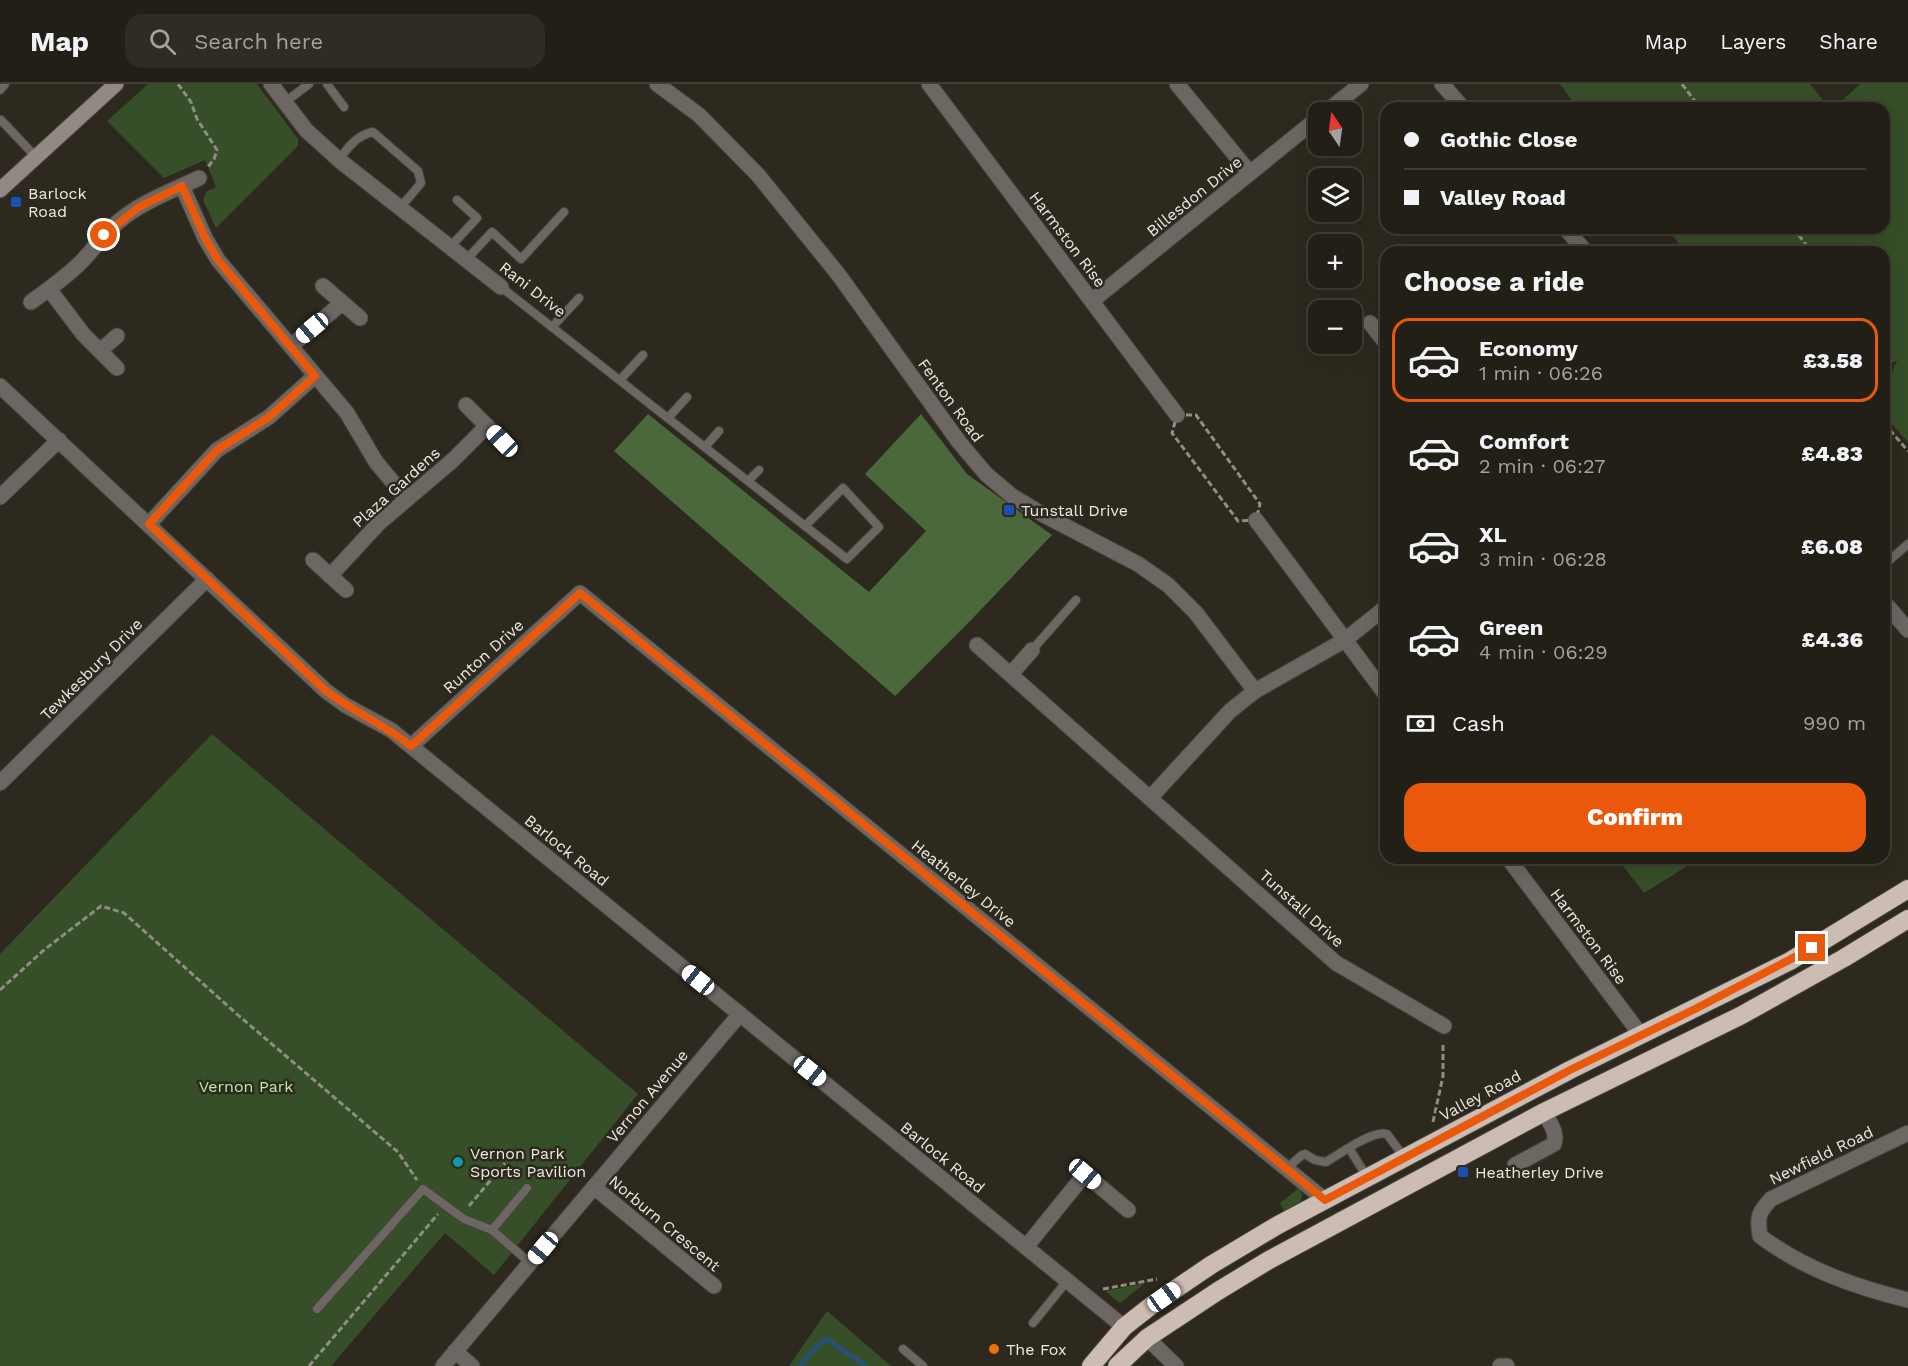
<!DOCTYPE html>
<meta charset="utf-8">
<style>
:root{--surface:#221f16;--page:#2e2c23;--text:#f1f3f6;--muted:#a2a2a1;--line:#3f3d35;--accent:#ea580c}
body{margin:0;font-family:"Work Sans",sans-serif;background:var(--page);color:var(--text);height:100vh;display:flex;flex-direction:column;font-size:22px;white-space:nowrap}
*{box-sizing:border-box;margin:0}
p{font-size:20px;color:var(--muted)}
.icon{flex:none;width:33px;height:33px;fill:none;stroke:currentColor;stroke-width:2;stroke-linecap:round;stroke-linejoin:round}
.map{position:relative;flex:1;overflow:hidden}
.drawer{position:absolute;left:1380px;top:162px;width:510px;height:618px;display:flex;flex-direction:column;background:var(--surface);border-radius:18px;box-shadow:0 6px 24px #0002,0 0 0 2px var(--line)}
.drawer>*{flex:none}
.banner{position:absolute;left:1380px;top:18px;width:510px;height:132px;border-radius:18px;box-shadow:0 6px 24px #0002,0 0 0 2px var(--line);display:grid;align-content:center;height:132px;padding:0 24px;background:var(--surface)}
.needle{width:39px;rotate:347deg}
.controls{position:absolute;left:1308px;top:18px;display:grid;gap:12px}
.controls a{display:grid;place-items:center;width:54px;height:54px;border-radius:12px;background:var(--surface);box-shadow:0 6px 24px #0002,0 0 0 2px var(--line);font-size:30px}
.end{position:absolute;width:27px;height:27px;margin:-14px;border:8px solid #ea580c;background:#fff;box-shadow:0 0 0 3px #fff}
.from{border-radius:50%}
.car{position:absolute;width:18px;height:36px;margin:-18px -9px;border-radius:8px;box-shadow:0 0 4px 2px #0007;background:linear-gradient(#fff 24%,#345 0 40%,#fff 0 76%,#345 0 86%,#fff 0)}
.banner b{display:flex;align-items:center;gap:21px;height:57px;font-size:22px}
.banner b+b{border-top:2px solid var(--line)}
.banner i{width:15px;height:15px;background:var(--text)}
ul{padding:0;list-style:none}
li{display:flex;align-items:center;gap:18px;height:84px;margin:0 12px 9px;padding:0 12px;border:3px solid transparent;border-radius:18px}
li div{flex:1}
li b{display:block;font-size:22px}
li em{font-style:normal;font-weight:800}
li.active{border-color:var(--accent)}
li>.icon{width:54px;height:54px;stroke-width:1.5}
h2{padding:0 24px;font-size:27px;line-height:72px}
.pay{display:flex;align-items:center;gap:15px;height:66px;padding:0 24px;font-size:22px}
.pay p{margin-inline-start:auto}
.primary-button{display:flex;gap:12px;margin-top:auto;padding:12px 24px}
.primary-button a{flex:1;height:69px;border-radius:18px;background:var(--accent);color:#fff;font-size:24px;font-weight:800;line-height:69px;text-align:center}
header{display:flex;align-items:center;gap:36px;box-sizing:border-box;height:84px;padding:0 30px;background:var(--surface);border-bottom:2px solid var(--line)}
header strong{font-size:28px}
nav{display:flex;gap:33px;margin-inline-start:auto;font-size:21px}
.search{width:420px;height:54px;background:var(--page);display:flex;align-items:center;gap:15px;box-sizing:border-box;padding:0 21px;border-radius:18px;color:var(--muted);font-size:22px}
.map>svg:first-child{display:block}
.green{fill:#364f28}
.forest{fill:#4a683b}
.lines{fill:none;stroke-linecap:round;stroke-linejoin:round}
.stream{stroke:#265074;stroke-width:5}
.lane-casing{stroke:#484439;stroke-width:10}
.street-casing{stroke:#484439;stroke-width:17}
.secondary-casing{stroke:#484439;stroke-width:17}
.highway-casing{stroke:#484439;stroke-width:20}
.path{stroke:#908d84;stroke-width:3;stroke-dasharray:6 3;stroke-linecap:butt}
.lane{stroke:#6d6764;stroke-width:8}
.street{stroke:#6d6764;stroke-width:15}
.secondary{stroke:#938984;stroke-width:15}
.highway{stroke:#ccbcb4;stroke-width:18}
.route{stroke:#ea580c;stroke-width:8}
.transit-dot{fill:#1a4fb4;stroke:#2d291e;stroke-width:2}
.culture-dot{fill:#0f9aa8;stroke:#2d291e;stroke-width:2}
.food-dot{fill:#e8710a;stroke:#2d291e;stroke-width:2}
.labels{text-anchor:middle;stroke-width:5;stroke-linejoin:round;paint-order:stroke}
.poi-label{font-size:16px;fill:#ece9e2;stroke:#2d291e;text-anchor:start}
.street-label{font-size:16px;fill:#ece9e2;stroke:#2d291e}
.park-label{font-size:16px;fill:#bbeba4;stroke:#2d291e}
</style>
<header>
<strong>Map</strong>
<div class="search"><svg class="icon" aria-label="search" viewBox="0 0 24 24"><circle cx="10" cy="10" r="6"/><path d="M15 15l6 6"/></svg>Search here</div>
<nav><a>Map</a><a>Layers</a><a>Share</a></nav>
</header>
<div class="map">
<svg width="1908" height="1282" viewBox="0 0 1908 1282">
<rect width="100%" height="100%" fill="#2d291e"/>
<g class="green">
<polygon points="148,0 257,0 298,55 298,62 216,144 203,116 206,108 216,103 205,76 164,94 107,37"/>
<polygon points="1560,0 1810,0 1829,24 1578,24"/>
<polygon points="1860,0 1908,0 1908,358 1884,331 1884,297 1891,291 1897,276 1884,284 1884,168 1685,168 1667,144 1884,144 1884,24 1834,24"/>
<polygon points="212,650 638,1010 494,1191 445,1149 331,1282 0,1282 0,870"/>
<polygon points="1617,774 1700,774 1644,809"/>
<polygon points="1299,1104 1302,1112 1300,1118 1284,1127 1280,1119"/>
<polygon points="1145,1199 1120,1219 1105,1207 1106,1207"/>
<polygon points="827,1227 891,1282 789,1282"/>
</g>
<polygon class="forest" points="648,330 869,508 926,447 865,390 921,330 967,390 1052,451 973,534 895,612 614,367"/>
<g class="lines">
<polyline class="stream" points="800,1282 813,1266 827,1255 866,1282"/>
<g class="lane-casing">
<g id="lane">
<polyline points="327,0 344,23"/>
<polyline points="0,6 5,0"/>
<polyline points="285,18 309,0"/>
<polyline points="0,37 1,36 36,73"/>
<path d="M339,76C348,63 357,51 373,48L418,87L421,99L400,124"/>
<polyline points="450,163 477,134 457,116"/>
<polyline points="466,176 492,148 521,175 564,128"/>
<polyline points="501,203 847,475 879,443 843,404 805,442"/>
<polyline points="552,243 579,214"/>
<polyline points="620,296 643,271"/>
<polyline points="668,334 687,313"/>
<polyline points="705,363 719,347"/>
<polyline points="748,397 759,386"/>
<polyline points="1884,481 1908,460"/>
<polyline points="1032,566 1076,516"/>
<polyline points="1349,1064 1367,1093"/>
<path d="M1286,1085L1302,1071L1305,1070L1315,1076L1326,1078C1340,1070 1372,1046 1387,1050L1404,1073"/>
<polyline points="492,1146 527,1104"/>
<polyline points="317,1225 423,1105 464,1135 492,1146 530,1179"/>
<polyline points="1033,1239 1067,1197"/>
<polyline points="903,1265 923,1282"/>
</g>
</g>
<g class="street-casing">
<g id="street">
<polyline points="271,0 306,46 339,76 501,203"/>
<polyline points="657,0 699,31 758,91 838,190 959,358 986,390 1012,412 1042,430 1138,480 1168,501 1196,529 1255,607"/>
<polyline points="929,0 1177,331"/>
<polyline points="1177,0 1250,89"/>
<polyline points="1442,0 1463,24"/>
<polyline points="1326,28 1361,0"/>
<polyline points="182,102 205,154 218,176 347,329 376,378 407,415"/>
<polyline points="1565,144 1586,168"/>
<polyline points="323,202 360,234"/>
<polyline points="49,205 83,250 117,284"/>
<polyline points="1092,217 1318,34"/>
<path d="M31,218C49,205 68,192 84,175C96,162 105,149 118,138C141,118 172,107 199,94"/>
<polyline points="1370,239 1386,259"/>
<polyline points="291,262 342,219"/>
<polyline points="100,267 117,252"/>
<polyline points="0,302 326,607 345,621 391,646 1124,1243"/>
<polyline points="466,321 502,357"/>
<polyline points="0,413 59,356"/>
<polyline points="1256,436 1386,611"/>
<polyline points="149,440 217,366 269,333 315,292"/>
<polyline points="313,476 346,506"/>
<polyline points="330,492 379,439 453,376 487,342"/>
<polyline points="1884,518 1908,546"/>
<polyline points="977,561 1336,879 1444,942"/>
<polyline points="1011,590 1032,566"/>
<polyline points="411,662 580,509 1325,1116"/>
<polyline points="0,699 207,495"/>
<polyline points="1150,714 1230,627 1255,607 1345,556 1386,523"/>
<polyline points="1508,774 1641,951"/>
<path d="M1908,1049L1771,1115C1758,1129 1757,1133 1760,1152C1804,1185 1855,1203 1908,1216"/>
<path d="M1515,1081L1554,1060C1558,1048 1549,1038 1544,1028"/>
<polyline points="594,1103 714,1202"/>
<polyline points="1026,1163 1085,1090 1128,1126"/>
<polyline points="1147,1254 1176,1282"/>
<polyline points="455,1267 472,1282"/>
<polyline points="443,1282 740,930"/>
<polyline points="1500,1282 1507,1282"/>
</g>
</g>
<g class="secondary-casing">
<polyline id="secondary" points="0,106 116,0"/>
</g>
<g class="highway-casing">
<g id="highway">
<polyline points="1091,1282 1124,1243 1152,1221 1211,1181 1278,1141 1570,986 1790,877 1908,805"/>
<polyline points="1117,1282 1147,1254 1218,1207 1269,1176 1544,1028 1740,932 1844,874 1908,835"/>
</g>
</g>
<g class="path">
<polyline points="178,0 191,18 197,35 217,66 214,75 208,83"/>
<polyline points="1682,0 1700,24"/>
<polyline points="1793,144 1812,168"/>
<polyline points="1884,261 1891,273 1884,289"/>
<polygon points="1177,331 1196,331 1260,420 1256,436 1238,437 1172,349"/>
<polyline points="1884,339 1908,367"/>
<polyline points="0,906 44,866 101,822 124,829 238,931 398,1068 417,1096"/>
<polyline points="1433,1038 1443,992 1443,958"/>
<polyline points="469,1122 505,1079"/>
<polyline points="1103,1205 1157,1195"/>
<polyline points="309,1282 438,1130"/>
</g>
<use href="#lane" class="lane"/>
<use href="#street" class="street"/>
<use href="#secondary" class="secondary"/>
<use href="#highway" class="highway"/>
</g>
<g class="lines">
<path class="route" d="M104,151L139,123L182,102L205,154L218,176L315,292L269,333L217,366L149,440L326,607C353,627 384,641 411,662L580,509L1325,1116L1570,986L1695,925L1812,864"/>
</g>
<g class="transit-dot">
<rect x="10" y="112" width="12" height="12" rx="3"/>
<rect x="1003" y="420" width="12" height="12" rx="3"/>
<rect x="1457" y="1082" width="12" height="12" rx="3"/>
</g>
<circle class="culture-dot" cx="458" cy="1078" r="6"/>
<circle class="food-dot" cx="994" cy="1265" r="6"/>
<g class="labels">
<g class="poi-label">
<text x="28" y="115">Barlock<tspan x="28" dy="18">Road</tspan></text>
<text x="1021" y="432">Tunstall Drive</text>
<text x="470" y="1075">Vernon Park<tspan x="470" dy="18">Sports Pavilion</tspan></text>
<text x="1475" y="1094">Heatherley Drive</text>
<text x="1006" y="1271">The Fox</text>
</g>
<g class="street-label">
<text transform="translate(1194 112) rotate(-39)" y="6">Billesdon Drive</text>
<text transform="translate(1068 155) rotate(53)" y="6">Harmston Rise</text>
<text transform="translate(533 205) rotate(38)" y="6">Rani Drive</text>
<text transform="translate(951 316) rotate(54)" y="6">Fenton Road</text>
<text transform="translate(396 403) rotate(-42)" y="6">Plaza Gardens</text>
<text transform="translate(483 572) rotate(-42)" y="6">Runton Drive</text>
<text transform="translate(91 585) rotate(-45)" y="6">Tewkesbury Drive</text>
<text transform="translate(567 766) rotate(39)" y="6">Barlock Road</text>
<text transform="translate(964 799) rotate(39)" y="6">Heatherley Drive</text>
<text transform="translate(1302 824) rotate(42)" y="6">Tunstall Drive</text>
<text transform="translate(1589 852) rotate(53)" y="6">Harmston Rise</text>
<text transform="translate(1480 1011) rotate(-28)" y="6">Valley Road</text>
<text transform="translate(647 1012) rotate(-50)" y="6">Vernon Avenue</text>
<text transform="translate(1821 1071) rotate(-26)" y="6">Newfield Road</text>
<text transform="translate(943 1073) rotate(39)" y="6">Barlock Road</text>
<text transform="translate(665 1139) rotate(40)" y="6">Norburn Crescent</text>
</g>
<g class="park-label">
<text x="246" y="1008">Vernon Park</text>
</g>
</g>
</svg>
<div class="controls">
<a><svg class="needle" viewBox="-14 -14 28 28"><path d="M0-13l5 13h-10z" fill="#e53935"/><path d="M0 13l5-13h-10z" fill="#a2a2a1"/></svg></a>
<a><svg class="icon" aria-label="layers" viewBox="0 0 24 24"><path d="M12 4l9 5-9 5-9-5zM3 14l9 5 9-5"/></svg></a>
<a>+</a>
<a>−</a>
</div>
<i class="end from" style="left:104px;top:151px"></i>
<i class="end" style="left:1812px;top:864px"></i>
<i class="car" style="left:312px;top:244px;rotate:230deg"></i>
<i class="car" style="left:502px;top:357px;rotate:316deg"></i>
<i class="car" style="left:698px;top:896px;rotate:309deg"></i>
<i class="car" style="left:810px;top:987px;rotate:129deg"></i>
<i class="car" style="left:1085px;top:1090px;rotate:130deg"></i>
<i class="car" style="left:543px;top:1164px;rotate:220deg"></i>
<i class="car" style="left:1164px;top:1213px;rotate:54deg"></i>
<div class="banner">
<b><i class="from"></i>Gothic Close</b>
<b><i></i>Valley Road</b>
</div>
<section class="drawer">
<h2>Choose a ride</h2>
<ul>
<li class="active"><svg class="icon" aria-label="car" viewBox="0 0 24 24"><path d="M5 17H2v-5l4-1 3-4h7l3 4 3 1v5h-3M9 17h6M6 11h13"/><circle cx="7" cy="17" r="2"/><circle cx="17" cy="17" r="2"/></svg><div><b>Economy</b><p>1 min · 06:26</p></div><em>£3.58</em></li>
<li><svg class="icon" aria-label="car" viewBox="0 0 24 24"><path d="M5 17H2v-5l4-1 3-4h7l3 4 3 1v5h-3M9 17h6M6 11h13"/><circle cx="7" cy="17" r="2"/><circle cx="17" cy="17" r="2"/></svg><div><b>Comfort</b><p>2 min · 06:27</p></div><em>£4.83</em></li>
<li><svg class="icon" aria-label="car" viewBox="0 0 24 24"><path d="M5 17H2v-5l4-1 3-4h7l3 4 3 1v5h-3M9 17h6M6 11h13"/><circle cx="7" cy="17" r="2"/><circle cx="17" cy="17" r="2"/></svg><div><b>XL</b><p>3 min · 06:28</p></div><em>£6.08</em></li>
<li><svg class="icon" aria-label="car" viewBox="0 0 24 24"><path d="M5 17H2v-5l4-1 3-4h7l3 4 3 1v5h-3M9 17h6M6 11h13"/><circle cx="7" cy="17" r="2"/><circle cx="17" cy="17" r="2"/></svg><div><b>Green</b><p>4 min · 06:29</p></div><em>£4.36</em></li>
</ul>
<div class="pay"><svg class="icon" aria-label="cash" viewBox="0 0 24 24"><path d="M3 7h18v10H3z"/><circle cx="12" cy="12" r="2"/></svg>Cash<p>990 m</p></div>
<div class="primary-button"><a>Confirm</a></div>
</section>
</div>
